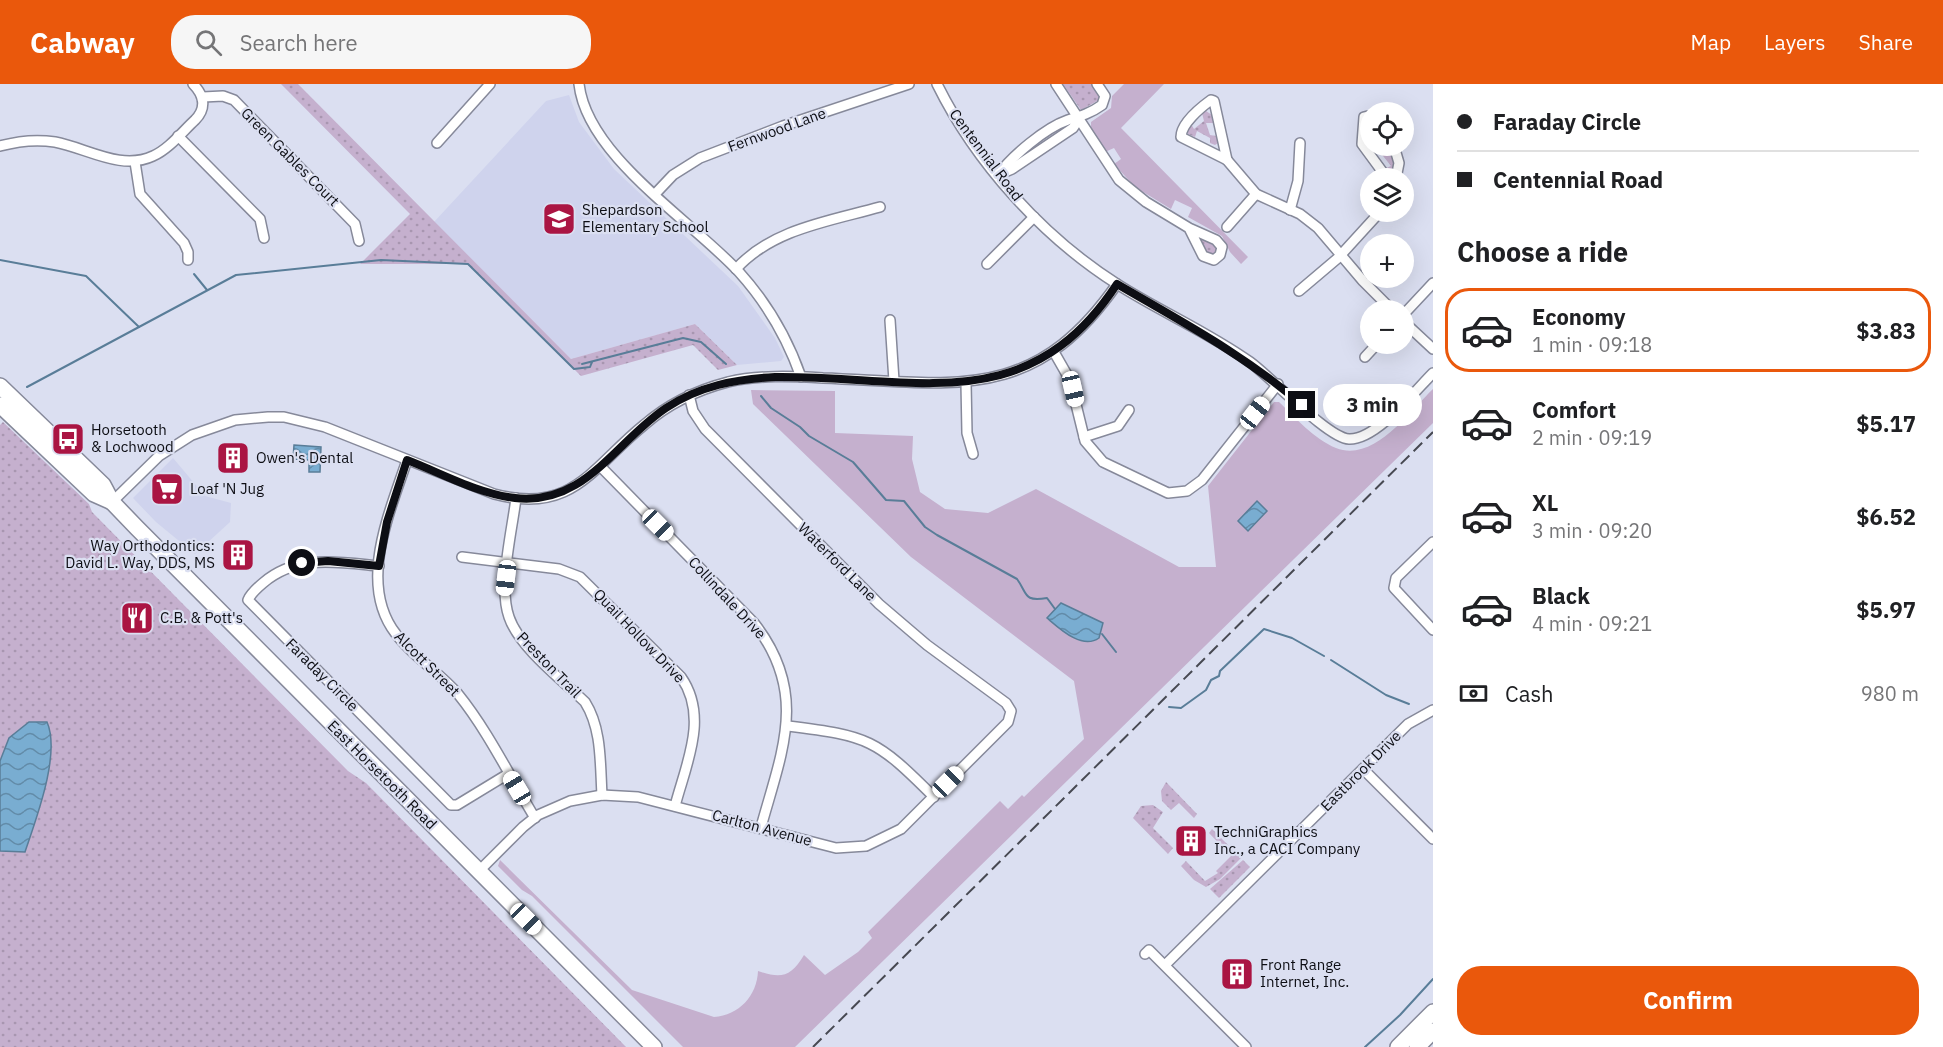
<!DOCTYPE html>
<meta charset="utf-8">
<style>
:root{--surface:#fff;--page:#f6f6f6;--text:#202124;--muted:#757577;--line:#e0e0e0;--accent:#ea580c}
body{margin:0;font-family:"IBM Plex Sans",sans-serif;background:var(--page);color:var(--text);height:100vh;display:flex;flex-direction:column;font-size:22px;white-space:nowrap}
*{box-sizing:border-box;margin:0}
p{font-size:20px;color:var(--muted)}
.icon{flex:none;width:33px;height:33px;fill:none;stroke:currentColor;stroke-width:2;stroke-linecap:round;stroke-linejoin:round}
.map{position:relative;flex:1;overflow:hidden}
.panel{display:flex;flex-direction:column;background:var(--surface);width:510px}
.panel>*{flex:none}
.banner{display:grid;align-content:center;height:132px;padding:0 24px;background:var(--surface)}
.buttons{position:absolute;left:1360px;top:18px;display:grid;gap:12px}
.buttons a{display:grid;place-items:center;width:54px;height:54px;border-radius:50%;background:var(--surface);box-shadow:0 6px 24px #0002;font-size:30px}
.end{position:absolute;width:27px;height:27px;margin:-14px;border:8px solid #0d0e14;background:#fff;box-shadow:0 0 0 3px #fff}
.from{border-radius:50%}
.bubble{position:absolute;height:42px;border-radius:21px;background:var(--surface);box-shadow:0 6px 24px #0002;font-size:20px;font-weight:700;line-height:42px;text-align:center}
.car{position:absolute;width:18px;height:36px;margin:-18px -9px;border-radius:8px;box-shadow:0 0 4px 2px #0007;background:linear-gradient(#fff 24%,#345 0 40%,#fff 0 76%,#345 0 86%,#fff 0)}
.banner b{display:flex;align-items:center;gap:21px;height:57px;font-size:22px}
.banner b+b{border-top:2px solid var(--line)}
.banner i{width:15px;height:15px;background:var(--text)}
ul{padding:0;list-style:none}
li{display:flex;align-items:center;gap:18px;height:84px;margin:0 12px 9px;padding:0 12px;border:3px solid transparent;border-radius:24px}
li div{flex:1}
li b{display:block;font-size:22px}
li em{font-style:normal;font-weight:700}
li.current{border-color:var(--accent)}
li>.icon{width:54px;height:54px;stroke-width:1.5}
h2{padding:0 24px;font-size:27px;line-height:72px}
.pay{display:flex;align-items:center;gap:15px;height:66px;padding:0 24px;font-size:22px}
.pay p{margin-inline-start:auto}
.cta{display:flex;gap:12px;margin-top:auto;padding:12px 24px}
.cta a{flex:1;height:69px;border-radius:24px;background:var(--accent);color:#fff;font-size:24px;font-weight:700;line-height:69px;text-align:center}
header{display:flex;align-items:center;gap:36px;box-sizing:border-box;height:84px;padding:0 30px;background:var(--accent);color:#fff}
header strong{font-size:28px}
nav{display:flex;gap:33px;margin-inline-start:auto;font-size:21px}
.search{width:420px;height:54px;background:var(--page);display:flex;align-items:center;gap:15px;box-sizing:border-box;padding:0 21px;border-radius:24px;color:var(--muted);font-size:22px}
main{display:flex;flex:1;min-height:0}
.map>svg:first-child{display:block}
.built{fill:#cfd3ed}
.grass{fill:url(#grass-dots)}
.green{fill:#c5b0ce}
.water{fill:url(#water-waves);stroke:#597d98;stroke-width:1.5}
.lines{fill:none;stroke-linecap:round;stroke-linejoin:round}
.stream{stroke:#597d98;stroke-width:2}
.street-casing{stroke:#86899a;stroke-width:12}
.primary-casing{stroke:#86899a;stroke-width:18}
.street{stroke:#fff;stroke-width:9}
.primary{stroke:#fff;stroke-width:15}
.rail{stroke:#474952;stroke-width:2;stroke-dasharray:12 6;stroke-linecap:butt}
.route{stroke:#0d0e14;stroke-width:8}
.labels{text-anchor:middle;stroke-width:4.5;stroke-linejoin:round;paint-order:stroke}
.street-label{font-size:15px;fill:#0d0e14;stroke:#dbdff1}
.poi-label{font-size:15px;fill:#0d0e14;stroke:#dbdff1;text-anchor:start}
</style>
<header>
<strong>Cabway</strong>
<div class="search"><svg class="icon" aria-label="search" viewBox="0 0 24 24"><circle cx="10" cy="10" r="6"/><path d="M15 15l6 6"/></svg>Search here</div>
<nav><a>Map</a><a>Layers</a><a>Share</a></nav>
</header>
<main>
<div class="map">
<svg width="1433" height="963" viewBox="0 0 1433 963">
<defs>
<pattern id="grass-dots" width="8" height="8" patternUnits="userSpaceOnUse" patternTransform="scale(1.5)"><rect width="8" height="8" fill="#c5b0ce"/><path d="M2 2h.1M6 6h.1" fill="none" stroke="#a896b0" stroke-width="1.8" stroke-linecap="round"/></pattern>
<pattern id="water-waves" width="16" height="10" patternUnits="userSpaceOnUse" patternTransform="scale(1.5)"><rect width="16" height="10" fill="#79add1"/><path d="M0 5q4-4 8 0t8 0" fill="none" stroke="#628ba8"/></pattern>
</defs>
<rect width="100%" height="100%" fill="#dbdff1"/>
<g class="built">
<polygon points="569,11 579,38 614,85 738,202 775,254 784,273 781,277 737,281 695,240 571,275 434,138 546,17"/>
<polygon points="173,374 205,412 231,419 230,438 195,470 156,438 133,414"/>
</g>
<g class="grass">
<polygon points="281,0 298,0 571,275 695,240 737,281 718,286 693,261 581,292 468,180 360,180 410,130"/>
<polygon points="1063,0 1091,0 1099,12 1099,16 1081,26"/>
<polygon points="1206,27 1212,31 1213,39 1206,39 1210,51 1216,52 1218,59 1215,61 1210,59 1210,54 1197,47 1195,53 1188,50 1186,45 1191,40 1194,45 1204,37 1202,29"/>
<polygon points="1371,46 1371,62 1380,62 1383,66 1390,65 1395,82 1392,87 1384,85 1391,82 1376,63 1368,64 1367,50"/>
<polygon points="1203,154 1217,164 1214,170 1206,168 1200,157"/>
<polygon points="3,338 89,420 92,428 348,687 366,699 626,963 0,963 0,341"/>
<polygon points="1166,698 1197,730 1194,734 1179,719 1171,726 1162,717 1161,707"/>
<polygon points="1153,721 1163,728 1153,744 1173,764 1168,770 1133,734 1141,722"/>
<polygon points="1212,745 1241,774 1220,795 1206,803 1194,796 1181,782 1186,777 1205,797 1218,789 1216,787 1231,772 1209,749"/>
<polygon points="1243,776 1250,783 1219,814 1210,805"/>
</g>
<g class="green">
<polygon points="1124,0 1164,0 1121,44 1248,173 1241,180 1230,168 1222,152 1188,133 1192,124 1175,116 1171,125 1135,103 1114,80 1121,75 1114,64 1105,68 1091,43 1091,38 1111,24 1112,12"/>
<path d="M1433,305V339L795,963H683L532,812L522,806L498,782L500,776L632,906L714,933C739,931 757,912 758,887C781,895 791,893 804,871L825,891L858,868L872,854L868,848L1000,717L1008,725L1022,711L1024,713L1084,655L1074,597L911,473L753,320L751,306L835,307V349L913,352L912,375L920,408L945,425L988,429L1036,405L1179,483H1216L1208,402L1274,318H1279C1296,334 1314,355 1336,364C1374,379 1410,327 1433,305Z"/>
</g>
<g class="water">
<polygon points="294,361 321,363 320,388 309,388 309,376 293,375"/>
<polygon points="1257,417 1267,427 1248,447 1238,437"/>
<path d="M1061,519L1103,539L1099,554C1082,566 1060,545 1047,534Z"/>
<path d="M29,638H47C61,670 36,735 25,768L0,767V677L9,654Z"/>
</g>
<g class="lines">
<g class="stream">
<polyline points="0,176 86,192 139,243"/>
<polyline points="194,190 207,206"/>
<polyline points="582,280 683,254 701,258 726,280"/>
<polyline points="27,303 236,191 381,176 468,180 574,285 590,283 592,278"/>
<path d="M761,312L771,324L800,343L809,352L853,378L886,416L904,417L925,443L937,451L1017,495C1028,510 1023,518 1047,514L1055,525"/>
<polyline points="1102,550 1116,568"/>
<polyline points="1331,576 1386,611 1409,620"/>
<polyline points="1169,623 1181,624 1206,606 1211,596 1219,592 1220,587 1264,545 1292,554 1324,572"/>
<polyline points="1365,963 1400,931 1433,895"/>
</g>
<g class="street-casing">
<g id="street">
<path d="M579,0C587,72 692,137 739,188C767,219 787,253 801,293"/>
<path d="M937,0C976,79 1043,153 1117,200C1161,228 1208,248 1250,278C1272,294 1328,354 1349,355C1376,356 1414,308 1433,289"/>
<polyline points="1056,0 1119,96 1146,118 1189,144 1216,156 1222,163 1220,171 1214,176 1203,172 1189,144"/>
<polyline points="203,13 223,12 234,16 355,140 359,157"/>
<path d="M1211,16L1214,17L1227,76L1181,53C1181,40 1200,24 1211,16Z"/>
<polyline points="1371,35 1368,32 1364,33 1362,60 1387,94"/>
<polyline points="178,52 260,135 264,154"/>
<polyline points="437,59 490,0"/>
<path d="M0,62C18,57 36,55 55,58C87,64 121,87 153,72C169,65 182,48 195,36C207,24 204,11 193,0"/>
<polyline points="1394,62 1399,79 1396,94"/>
<polyline points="1227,76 1256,110 1300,130 1318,144 1363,197 1392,226"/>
<polyline points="135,78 140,110 184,159 188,168 188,176"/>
<path d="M998,91C1012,72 1045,44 1068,36C1081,32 1091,29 1102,21L1105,12L1097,0"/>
<polyline points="998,91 1012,85 1073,44 1079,35"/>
<polyline points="655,110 673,91 700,74 783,42 909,0"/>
<polyline points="1290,126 1298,97 1300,59"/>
<polyline points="1227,143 1256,110"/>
<polyline points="987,180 1034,133"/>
<path d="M736,185C772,145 830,137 880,123"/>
<polyline points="1299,207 1338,174 1380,128"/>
<polyline points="1404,230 1433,199"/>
<polyline points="890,236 894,297"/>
<polyline points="1404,238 1433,265"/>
<polyline points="1054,268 1070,296 1085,357 1103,378 1168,409 1187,407 1202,396 1278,300"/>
<polyline points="1365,273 1377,260"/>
<polyline points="966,299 967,349 973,370"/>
<polyline points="1084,353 1118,342 1129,326"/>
<path d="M407,376C390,428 357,500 396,550C413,573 439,588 458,610C488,647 510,693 535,734"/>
<path d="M601,383L754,539C809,609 782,667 761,743"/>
<path d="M516,414C512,448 498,502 509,533C519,563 562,596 585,618C602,645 600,679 602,711"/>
<path d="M112,418L159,372L192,351L235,336L268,333H284L325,343L494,410C573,431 592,383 644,341C668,320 697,306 728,298C758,291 791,292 823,294C953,299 1033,321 1117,200"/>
<polyline points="1433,458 1396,494 1394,504 1433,546"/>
<path d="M462,473L559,485L580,493L681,593C709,633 686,680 675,722"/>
<path d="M379,482C338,478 297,470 263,499C257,504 251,509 248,516L451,721H457L508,690"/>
<path d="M788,642C869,652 876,655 934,713"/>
<polyline points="1363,685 1433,755"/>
<polyline points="479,787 523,743 538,731 570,717 602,711 638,713 836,764 866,762 901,745 1008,638 1011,627 1006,619 927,561 879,520 705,345 693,327 689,311"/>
<polyline points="1145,870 1149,866 1246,963"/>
<polyline points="1165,881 1408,640 1433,626"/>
</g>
</g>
<g class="primary-casing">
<g id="primary">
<polyline points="0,302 103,401 112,418 137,444 654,963"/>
<polyline points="0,321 94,410 112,418"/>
<polyline points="1398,963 1433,928"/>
<polyline points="1417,963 1433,947"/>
</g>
</g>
<use href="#street" class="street"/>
<use href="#primary" class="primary"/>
<polyline class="rail" points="813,963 1433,348"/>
</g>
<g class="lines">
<path class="route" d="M302,479L328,477L379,482L387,438L407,376C441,389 478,410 515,414C585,422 615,358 666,324C699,302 736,295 775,293C913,291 1026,338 1117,200C1182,238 1245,271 1302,321"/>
</g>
<defs>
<g id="school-square" transform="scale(1.725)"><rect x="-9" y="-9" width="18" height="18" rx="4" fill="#aa1543" stroke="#dbdff1"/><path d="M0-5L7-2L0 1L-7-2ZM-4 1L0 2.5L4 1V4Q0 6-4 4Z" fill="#fff"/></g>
<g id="bus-square" transform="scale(1.725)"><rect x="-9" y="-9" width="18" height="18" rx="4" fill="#aa1543" stroke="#dbdff1"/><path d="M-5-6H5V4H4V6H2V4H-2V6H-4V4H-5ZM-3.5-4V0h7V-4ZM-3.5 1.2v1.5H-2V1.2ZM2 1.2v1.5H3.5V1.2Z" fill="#fff"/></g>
<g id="building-square" transform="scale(1.725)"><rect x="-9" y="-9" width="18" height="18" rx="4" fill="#aa1543" stroke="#dbdff1"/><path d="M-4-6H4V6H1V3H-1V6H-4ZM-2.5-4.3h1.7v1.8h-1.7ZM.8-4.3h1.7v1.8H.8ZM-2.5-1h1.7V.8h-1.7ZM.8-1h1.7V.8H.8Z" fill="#fff"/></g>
<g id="supermarket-square" transform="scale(1.725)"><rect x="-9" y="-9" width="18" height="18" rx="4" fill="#aa1543" stroke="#dbdff1"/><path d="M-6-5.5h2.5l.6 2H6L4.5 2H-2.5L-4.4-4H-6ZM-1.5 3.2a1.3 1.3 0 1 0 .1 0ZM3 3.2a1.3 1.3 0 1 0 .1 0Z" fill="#fff"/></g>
<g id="restaurant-square" transform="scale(1.725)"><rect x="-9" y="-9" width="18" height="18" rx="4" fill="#aa1543" stroke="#dbdff1"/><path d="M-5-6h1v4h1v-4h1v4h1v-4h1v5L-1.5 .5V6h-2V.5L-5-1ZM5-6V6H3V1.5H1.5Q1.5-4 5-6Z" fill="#fff"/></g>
</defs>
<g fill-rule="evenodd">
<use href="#school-square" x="559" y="135"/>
<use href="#bus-square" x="68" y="355"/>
<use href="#building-square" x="233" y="374"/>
<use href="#supermarket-square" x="167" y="405"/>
<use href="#building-square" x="238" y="471"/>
<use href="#restaurant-square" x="137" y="534"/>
<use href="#building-square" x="1191" y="757"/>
<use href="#building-square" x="1237" y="890"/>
</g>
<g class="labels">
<g class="street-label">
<text transform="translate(777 46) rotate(-20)" y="5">Fernwood Lane</text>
<text transform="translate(986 71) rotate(53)" y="5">Centennial Road</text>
<text transform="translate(290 73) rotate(45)" y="5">Green Gables Court</text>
<text transform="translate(837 478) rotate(45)" y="5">Waterford Lane</text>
<text transform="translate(727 514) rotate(47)" y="5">Collindale Drive</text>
<text transform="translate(639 552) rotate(46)" y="5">Quail Hollow Drive</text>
<text transform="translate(427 580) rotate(45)" y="5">Alcott Street</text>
<text transform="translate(549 581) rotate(46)" y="5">Preston Trail</text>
<text transform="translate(322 591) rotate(45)" y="5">Faraday Circle</text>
<text transform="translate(1361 687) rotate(-45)" y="5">Eastbrook Drive</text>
<text transform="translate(382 691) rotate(45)" y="5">East Horsetooth Road</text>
<text transform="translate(762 744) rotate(15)" y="5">Carlton Avenue</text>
</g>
<g class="poi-label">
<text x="582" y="131">Shepardson<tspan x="582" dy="17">Elementary School</tspan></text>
<text x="91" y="351">Horsetooth<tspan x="91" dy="17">&amp; Lochwood</tspan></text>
<text x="256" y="379">Owen's Dental</text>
<text x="190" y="410">Loaf 'N Jug</text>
<text x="215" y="467" text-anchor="end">Way Orthodontics:<tspan x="215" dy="17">David L. Way, DDS, MS</tspan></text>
<text x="160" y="539">C.B. &amp; Pott's</text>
<text x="1214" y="753">TechniGraphics<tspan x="1214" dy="17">Inc., a CACI Company</tspan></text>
<text x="1260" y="886">Front Range<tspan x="1260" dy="17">Internet, Inc.</tspan></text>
</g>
</g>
</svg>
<div class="buttons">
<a><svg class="icon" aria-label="locate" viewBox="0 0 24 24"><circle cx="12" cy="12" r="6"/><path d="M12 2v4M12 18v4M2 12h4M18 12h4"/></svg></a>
<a><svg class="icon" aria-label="layers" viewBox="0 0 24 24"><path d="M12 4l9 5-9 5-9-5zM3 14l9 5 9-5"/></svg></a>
<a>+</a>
<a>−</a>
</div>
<i class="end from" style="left:302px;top:479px"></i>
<i class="end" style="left:1302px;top:321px"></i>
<div class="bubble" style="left:1323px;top:300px;width:99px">3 min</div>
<i class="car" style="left:1073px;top:305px;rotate:167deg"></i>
<i class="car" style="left:1255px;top:329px;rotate:38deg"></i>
<i class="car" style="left:658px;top:441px;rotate:135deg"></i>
<i class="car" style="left:506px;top:494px;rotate:187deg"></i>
<i class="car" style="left:948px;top:698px;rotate:45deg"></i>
<i class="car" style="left:517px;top:704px;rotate:329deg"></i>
<i class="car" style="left:526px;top:835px;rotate:135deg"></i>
</div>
<section class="panel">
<div class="banner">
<b><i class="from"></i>Faraday Circle</b>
<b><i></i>Centennial Road</b>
</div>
<h2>Choose a ride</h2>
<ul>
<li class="current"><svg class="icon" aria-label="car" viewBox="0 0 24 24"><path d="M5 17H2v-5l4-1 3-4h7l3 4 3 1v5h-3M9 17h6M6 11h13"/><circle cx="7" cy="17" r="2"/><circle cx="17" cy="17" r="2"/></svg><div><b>Economy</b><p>1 min · 09:18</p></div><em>$3.83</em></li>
<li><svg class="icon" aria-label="car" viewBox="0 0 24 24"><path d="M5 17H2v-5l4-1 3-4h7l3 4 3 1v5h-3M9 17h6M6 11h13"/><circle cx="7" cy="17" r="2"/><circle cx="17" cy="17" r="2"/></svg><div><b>Comfort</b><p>2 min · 09:19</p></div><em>$5.17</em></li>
<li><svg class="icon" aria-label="car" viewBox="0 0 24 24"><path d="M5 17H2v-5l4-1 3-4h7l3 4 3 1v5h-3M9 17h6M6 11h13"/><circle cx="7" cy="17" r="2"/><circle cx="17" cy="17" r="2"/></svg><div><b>XL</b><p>3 min · 09:20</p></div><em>$6.52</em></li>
<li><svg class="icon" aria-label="car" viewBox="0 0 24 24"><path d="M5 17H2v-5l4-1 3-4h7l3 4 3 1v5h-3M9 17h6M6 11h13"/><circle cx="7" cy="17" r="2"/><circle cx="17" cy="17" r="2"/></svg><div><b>Black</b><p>4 min · 09:21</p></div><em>$5.97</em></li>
</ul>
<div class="pay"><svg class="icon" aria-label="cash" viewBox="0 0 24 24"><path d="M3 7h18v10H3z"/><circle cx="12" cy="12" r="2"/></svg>Cash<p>980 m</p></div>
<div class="cta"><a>Confirm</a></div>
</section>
</main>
